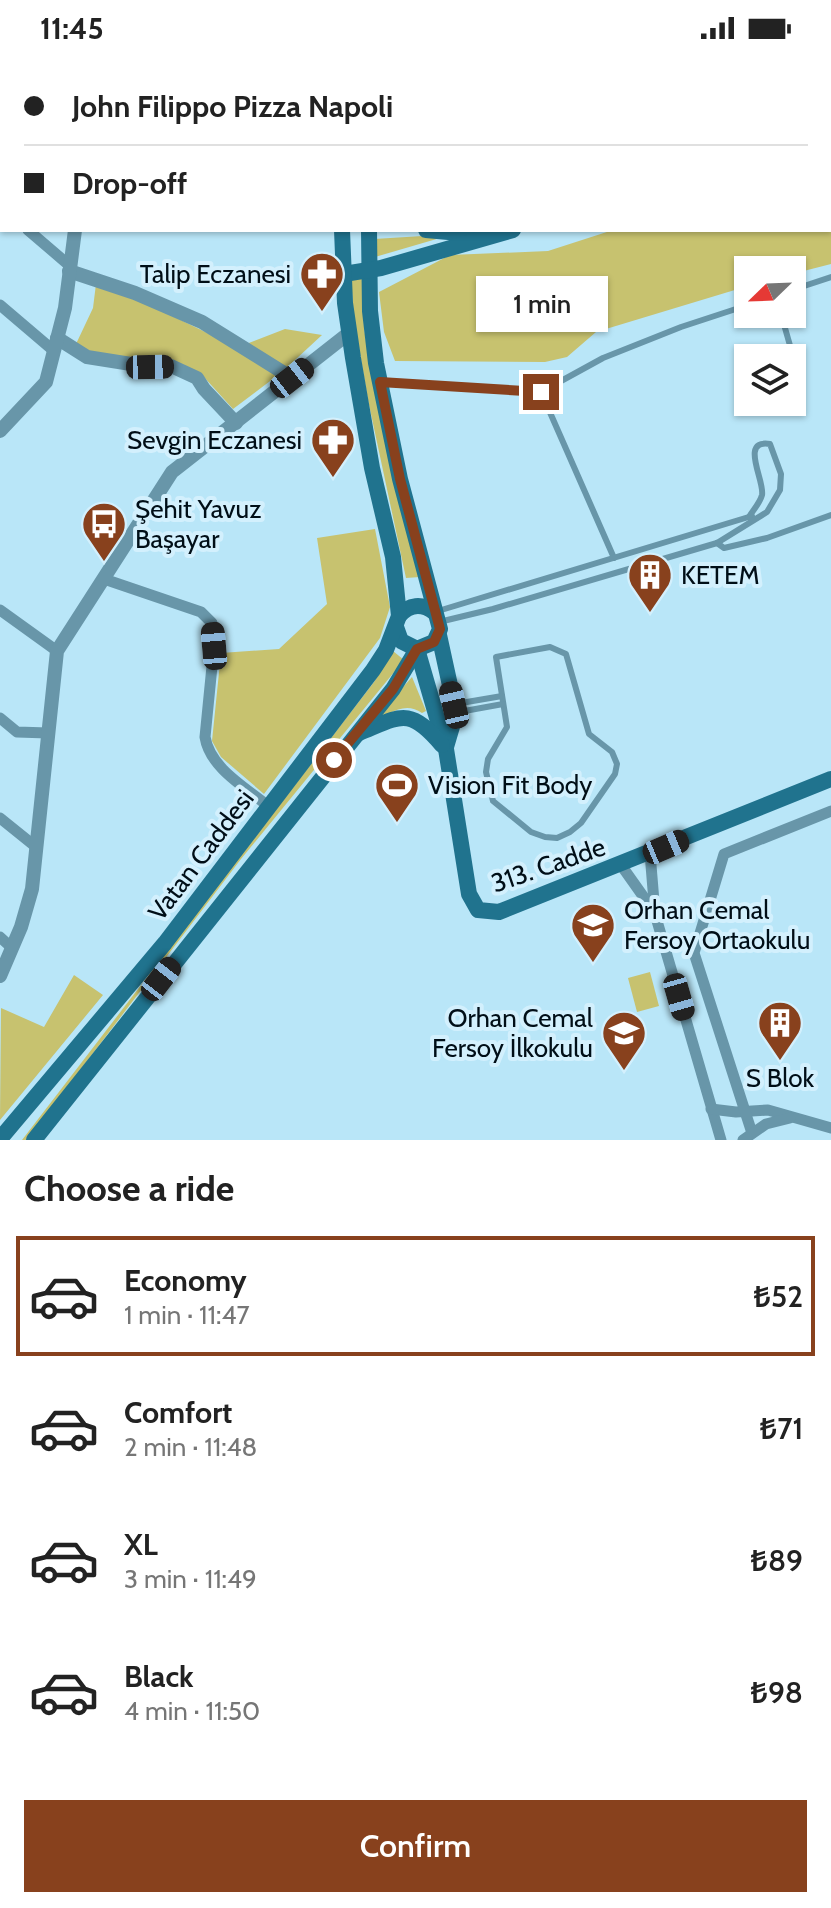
<!DOCTYPE html>
<meta charset="utf-8">
<style>
:root{--surface:#fff;--page:#f6f6f6;--text:#222;--muted:#767676;--line:#e0e0e0;--accent:#88411d}
body{margin:0;font-family:Cabin,sans-serif;background:var(--page);color:var(--text);height:100vh;display:flex;flex-direction:column;font-size:30px;white-space:nowrap}
*{box-sizing:border-box;margin:0}
p{font-size:26px;color:var(--muted)}
.icon{flex:none;width:44px;height:44px;fill:none;stroke:currentColor;stroke-width:2;stroke-linecap:round;stroke-linejoin:round}
.map{position:relative;height:1084px;overflow:hidden}
.drawer{display:flex;flex-direction:column;background:var(--surface);flex:1}
.drawer>*{flex:none}
.top-card{position:absolute;left:0px;top:0px;width:832px;height:176px;box-shadow:0 2px 6px #0004;display:grid;align-content:center;height:176px;padding:0 24px;background:var(--surface)}
.needle{width:52px;rotate:247deg}
.tools{position:absolute;left:734px;top:200px;display:grid;gap:16px}
.tools a{display:grid;place-items:center;width:72px;height:72px;border-radius:0px;background:var(--surface);box-shadow:0 2px 6px #0004;font-size:40px}
.end{position:absolute;width:36px;height:36px;margin:-18px;border:10px solid #88411d;background:#fff;box-shadow:0 0 0 4px #fff}
.from{border-radius:50%}
.bubble{position:absolute;height:56px;border-radius:0px;background:var(--surface);box-shadow:0 2px 6px #0004;font-size:26px;font-weight:600;line-height:56px;text-align:center}
.car{position:absolute;width:24px;height:48px;margin:-24px -12px;border-radius:10px;box-shadow:0 0 6px 2px #0007;background:linear-gradient(#222 24%,#8ab4d8 0 40%,#222 0 76%,#8ab4d8 0 86%,#222 0)}
.top-card b{display:flex;align-items:center;gap:28px;height:76px;font-size:30px}
.top-card b+b{border-top:2px solid var(--line)}
.top-card i{width:20px;height:20px;background:var(--text)}
ul{padding:0;list-style:none}
li{display:flex;align-items:center;gap:24px;height:120px;margin:0 16px 12px;padding:0 8px;border:4px solid transparent;border-radius:0px}
li div{flex:1}
li b{display:block;font-size:30px}
li em{font-style:normal;font-weight:600}
li.on{border-color:var(--accent)}
li>.icon{width:72px;height:72px;stroke-width:1.5}
h2{padding:0 24px;font-size:36px;line-height:96px}
.button{display:flex;gap:16px;margin-top:auto;padding:16px 24px}
.button a{flex:1;height:92px;border-radius:0px;background:var(--accent);color:#fff;font-size:32px;font-weight:600;line-height:92px;text-align:center}
.status{display:flex;justify-content:space-between;align-items:center;height:56px;padding:0 40px;background:var(--surface);direction:ltr}
.status svg{height:22px;fill:currentColor}
.map>svg:first-child{display:block}
.green{fill:#c7c26f}
.lines{fill:none;stroke-linecap:round;stroke-linejoin:round}
.service{stroke:#6896a9;stroke-width:6}
.minor{stroke:#6896a9;stroke-width:11}
.tertiary{stroke:#6896a9;stroke-width:14}
.secondary{stroke:#20738e;stroke-width:16}
.route{stroke:#88411d;stroke-width:10}
.labels{text-anchor:middle;stroke-width:8;stroke-linejoin:round;paint-order:stroke}
.poi-label{font-size:26px;fill:#000e17;stroke:#d3f0fd;text-anchor:start}
.street-label{font-size:26px;fill:#000e17;stroke:#d3f0fd}
</style>
<div class="status"><b>11:45</b><svg viewBox="0 0 49 12"><path d="M0 12V9h3v3zM5 12V6h3v6zM10 12V3h3v9zM15 12V0h3v12zM26 1h20v11H26zM47 4h2v5h-2z"/></svg></div>
<div class="map">
<svg width="831" height="1084" viewBox="0 0 831 1084">
<rect width="100%" height="100%" fill="#b9e6f8"/>
<g class="green">
<polygon points="831,104 831,208 792,218 792,214 748,214 748,230 596,276 567,301 545,306 395,305 384,276 379,236 450,199 548,195 613,174 830,174"/>
<polygon points="439,179 440,182 375,201 374,183"/>
<polygon points="363,222 364,272 369,304 420,521 406,522 368,344 354,262 351,223"/>
<polygon points="96,228 152,250 234,290 241,290 285,273 322,279 282,316 233,353 203,320 147,305 91,297 76,288 93,252"/>
<polygon points="375,473 390,551 380,582 264,738 221,701 212,685 221,597 279,593 327,548 317,482"/>
<polygon points="393,595 404,604 241,803 36,1072 26,1084 22,1084 374,626"/>
<path d="M412,621L426,655L422,657C404,644 388,659 371,667Z"/>
<polygon points="650,916 659,950 637,956 628,922"/>
<polygon points="74,919 103,939 0,1064 1,952 44,971"/>
</g>
<g class="lines">
<g class="service">
<polyline points="210,0 211,2"/>
<polyline points="792,234 831,221"/>
<polyline points="781,258 797,314 798,349"/>
<polyline points="382,326 541,336 603,302 681,271 748,249"/>
<polyline points="541,336 614,502"/>
<polyline points="717,487 724,492 767,482 831,459"/>
<polyline points="438,555 752,460"/>
<path d="M439,566L493,553L717,487L767,456L780,434L781,418L770,388C739,383 765,425 762,439C760,447 753,454 749,461"/>
<polygon points="550,591 566,598 589,678 612,696 617,708 615,718 581,767 570,776 557,782 545,781 531,776 493,745 486,716 488,703 507,671 496,601"/>
<polyline points="455,648 502,640"/>
<polyline points="459,656 503,648"/>
</g>
<g class="minor">
<polyline points="65,0 67,2"/>
<polyline points="716,0 717,2"/>
<polyline points="529,2 529,0"/>
<polyline points="830,3 831,3"/>
<polyline points="0,45 2,47"/>
<polyline points="0,150 2,151"/>
<polyline points="28,174 70,210"/>
<polyline points="0,249 54,295"/>
<path d="M104,523L201,556L212,567L214,590L205,681C210,712 245,731 268,750"/>
<polyline points="0,554 57,595"/>
<polyline points="0,662 17,676 48,677"/>
<polyline points="0,762 36,791"/>
<polyline points="650,797 655,858 721,1084"/>
<polyline points="621,809 655,857"/>
<polyline points="0,881 12,892"/>
<polyline points="711,1053 736,1056 768,1054 831,1072"/>
<polyline points="752,1077 694,897 724,798 831,755"/>
<polyline points="743,1084 766,1068 790,1062"/>
</g>
<g class="tertiary">
<polyline points="96,2 96,0"/>
<polyline points="69,215 135,237 202,266 292,322"/>
<polyline points="57,282 87,301 150,311 171,310 197,322 204,333 236,367"/>
<polyline points="0,375 46,326 65,252 75,174"/>
<polyline points="0,920 21,871 32,833 57,595 172,416 349,277"/>
</g>
<g class="secondary">
<polyline points="358,2 358,0"/>
<polyline points="830,90 831,89"/>
<polyline points="369,174 370,255 376,307 400,423 440,573 434,586 417,593 401,585 396,571"/>
<polyline points="426,174 482,179"/>
<polyline points="344,218 381,212 513,174"/>
<path d="M399,560C409,548 422,547 434,556"/>
<polyline points="439,579 456,657 446,691"/>
<polyline points="417,593 446,693 469,838 478,854 499,856 831,723"/>
<path d="M359,677C401,660 409,650 442,689"/>
<polyline points="0,1083 165,887 373,614 386,594 399,560 393,501 372,412 353,302 345,247 342,174"/>
<polyline points="34,1084 393,633 417,593"/>
</g>
</g>
<g class="lines">
<polyline class="route" points="334,704 393,633 417,593 434,586 440,573 400,423 380,326 541,336"/>
</g>
<defs>
<g id="pharmacy-pin" transform="scale(2.3)"><path d="M0 17L-7.5 6A9.5 9.5 0 1 1 7.5 6Z" fill="#88411d" stroke="#d3f0fd"/><path d="M-2-6h4v4h4v4h-4v4h-4v-4h-4v-4h4Z" fill="#fff"/></g>
<g id="bus-pin" transform="scale(2.3)"><path d="M0 17L-7.5 6A9.5 9.5 0 1 1 7.5 6Z" fill="#88411d" stroke="#d3f0fd"/><path d="M-5-6H5V4H4V6H2V4H-2V6H-4V4H-5ZM-3.5-4V0h7V-4ZM-3.5 1.2v1.5H-2V1.2ZM2 1.2v1.5H3.5V1.2Z" fill="#fff"/></g>
<g id="building-pin" transform="scale(2.3)"><path d="M0 17L-7.5 6A9.5 9.5 0 1 1 7.5 6Z" fill="#88411d" stroke="#d3f0fd"/><path d="M-4-6H4V6H1V3H-1V6H-4ZM-2.5-4.3h1.7v1.8h-1.7ZM.8-4.3h1.7v1.8H.8ZM-2.5-1h1.7V.8h-1.7ZM.8-1h1.7V.8H.8Z" fill="#fff"/></g>
<g id="stadium-pin" transform="scale(2.3)"><path d="M0 17L-7.5 6A9.5 9.5 0 1 1 7.5 6Z" fill="#88411d" stroke="#d3f0fd"/><path d="M0-5a6.5 5 0 1 0 0 10a6.5 5 0 1 0 0-10ZM-3.5-1.8h7v3.6h-7Z" fill="#fff"/></g>
<g id="school-pin" transform="scale(2.3)"><path d="M0 17L-7.5 6A9.5 9.5 0 1 1 7.5 6Z" fill="#88411d" stroke="#d3f0fd"/><path d="M0-5L7-2L0 1L-7-2ZM-4 1L0 2.5L4 1V4Q0 6-4 4Z" fill="#fff"/></g>
</defs>
<g fill-rule="evenodd">
<use href="#pharmacy-pin" x="322" y="218"/>
<use href="#pharmacy-pin" x="333" y="384"/>
<use href="#bus-pin" x="104" y="468"/>
<use href="#building-pin" x="650" y="519"/>
<use href="#stadium-pin" x="397" y="729"/>
<use href="#school-pin" x="593" y="869"/>
<use href="#building-pin" x="780" y="967"/>
<use href="#school-pin" x="624" y="977"/>
</g>
<g class="labels">
<g class="poi-label">
<text x="291" y="227" text-anchor="end">Talip Eczanesi</text>
<text x="302" y="393" text-anchor="end">Sevgin Eczanesi</text>
<text x="135" y="462">Şehit Yavuz<tspan x="135" dy="30">Başayar</tspan></text>
<text x="681" y="528">KETEM</text>
<text x="428" y="738">Vision Fit Body</text>
<text x="624" y="863">Orhan Cemal<tspan x="624" dy="30">Fersoy Ortaokulu</tspan></text>
<text x="593" y="971" text-anchor="end">Orhan Cemal<tspan x="593" dy="30">Fersoy İlkokulu</tspan></text>
<text x="780" y="1031" text-anchor="middle">S Blok</text>
</g>
<g class="street-label">
<text transform="translate(201 799) rotate(-53)" y="9">Vatan Caddesi</text>
<text transform="translate(548 809) rotate(-19)" y="9">313. Cadde</text>
</g>
</g>
</svg>
<div class="tools">
<a><svg class="needle" viewBox="-14 -14 28 28"><path d="M0-13l5 13h-10z" fill="#e53935"/><path d="M0 13l5-13h-10z" fill="#767676"/></svg></a>
<a><svg class="icon" aria-label="layers" viewBox="0 0 24 24"><path d="M12 4l9 5-9 5-9-5zM3 14l9 5 9-5"/></svg></a>
</div>
<i class="end from" style="left:334px;top:704px"></i>
<i class="end" style="left:541px;top:336px"></i>
<div class="bubble" style="left:476px;top:220px;width:132px">1 min</div>
<i class="car" style="left:150px;top:311px;rotate:89deg"></i>
<i class="car" style="left:292px;top:322px;rotate:52deg"></i>
<i class="car" style="left:214px;top:590px;rotate:355deg"></i>
<i class="car" style="left:454px;top:649px;rotate:347deg"></i>
<i class="car" style="left:666px;top:791px;rotate:67deg"></i>
<i class="car" style="left:161px;top:923px;rotate:38deg"></i>
<i class="car" style="left:679px;top:941px;rotate:164deg"></i>
<div class="top-card">
<b><i class="from"></i>John Filippo Pizza Napoli</b>
<b><i></i>Drop-off</b>
</div>
</div>
<section class="drawer">
<h2>Choose a ride</h2>
<ul>
<li class="on"><svg class="icon" aria-label="car" viewBox="0 0 24 24"><path d="M5 17H2v-5l4-1 3-4h7l3 4 3 1v5h-3M9 17h6M6 11h13"/><circle cx="7" cy="17" r="2"/><circle cx="17" cy="17" r="2"/></svg><div><b>Economy</b><p>1 min · 11:47</p></div><em>₺52</em></li>
<li><svg class="icon" aria-label="car" viewBox="0 0 24 24"><path d="M5 17H2v-5l4-1 3-4h7l3 4 3 1v5h-3M9 17h6M6 11h13"/><circle cx="7" cy="17" r="2"/><circle cx="17" cy="17" r="2"/></svg><div><b>Comfort</b><p>2 min · 11:48</p></div><em>₺71</em></li>
<li><svg class="icon" aria-label="car" viewBox="0 0 24 24"><path d="M5 17H2v-5l4-1 3-4h7l3 4 3 1v5h-3M9 17h6M6 11h13"/><circle cx="7" cy="17" r="2"/><circle cx="17" cy="17" r="2"/></svg><div><b>XL</b><p>3 min · 11:49</p></div><em>₺89</em></li>
<li><svg class="icon" aria-label="car" viewBox="0 0 24 24"><path d="M5 17H2v-5l4-1 3-4h7l3 4 3 1v5h-3M9 17h6M6 11h13"/><circle cx="7" cy="17" r="2"/><circle cx="17" cy="17" r="2"/></svg><div><b>Black</b><p>4 min · 11:50</p></div><em>₺98</em></li>
</ul>
<div class="button"><a>Confirm</a></div>
</section>
